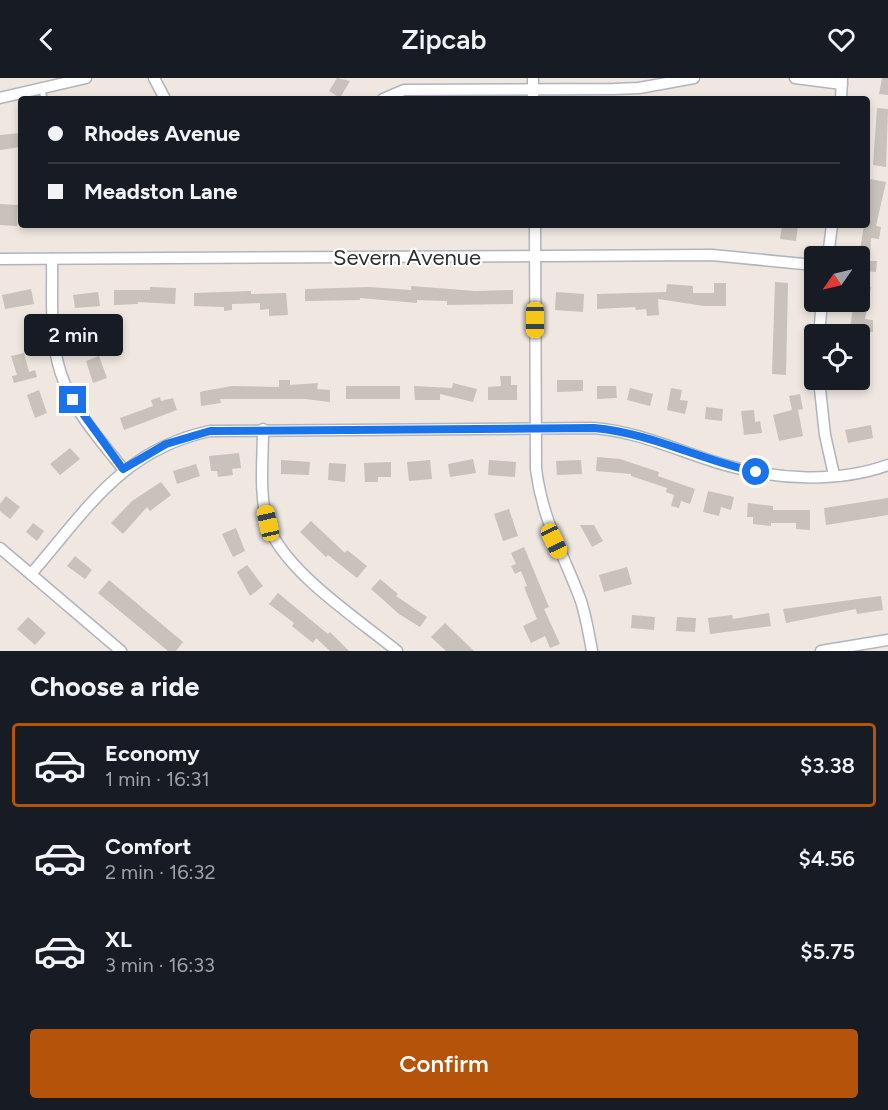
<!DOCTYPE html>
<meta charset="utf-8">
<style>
:root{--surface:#171b24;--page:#20242c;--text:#f1f3f6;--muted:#9ea1a6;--line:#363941;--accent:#b45309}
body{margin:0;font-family:Figtree,sans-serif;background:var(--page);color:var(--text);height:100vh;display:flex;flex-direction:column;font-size:22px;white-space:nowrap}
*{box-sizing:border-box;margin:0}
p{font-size:20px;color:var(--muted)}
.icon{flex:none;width:33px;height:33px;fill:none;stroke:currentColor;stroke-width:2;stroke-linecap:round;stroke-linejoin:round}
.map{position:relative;height:573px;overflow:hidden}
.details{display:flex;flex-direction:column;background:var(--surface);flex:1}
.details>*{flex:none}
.guide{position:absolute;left:18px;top:18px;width:852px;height:132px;border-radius:6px;box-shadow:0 3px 9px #0003;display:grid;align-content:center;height:132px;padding:0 30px;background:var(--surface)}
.needle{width:39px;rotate:236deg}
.buttons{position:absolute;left:804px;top:168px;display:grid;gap:12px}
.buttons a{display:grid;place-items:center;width:66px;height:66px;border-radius:6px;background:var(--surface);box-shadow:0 3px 9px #0003;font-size:30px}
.end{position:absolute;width:27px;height:27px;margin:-14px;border:8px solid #1a73e8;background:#fff;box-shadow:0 0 0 3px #fff}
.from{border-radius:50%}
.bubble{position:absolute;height:42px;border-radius:6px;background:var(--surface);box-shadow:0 3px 9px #0003;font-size:20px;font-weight:600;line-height:42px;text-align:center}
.car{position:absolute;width:18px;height:36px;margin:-18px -9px;border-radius:8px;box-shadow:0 0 4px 2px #0007;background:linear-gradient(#f5c518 24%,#345 0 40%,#f5c518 0 76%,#345 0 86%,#f5c518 0)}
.guide b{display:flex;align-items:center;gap:21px;height:57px;font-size:22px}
.guide b+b{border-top:2px solid var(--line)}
.guide i{width:15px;height:15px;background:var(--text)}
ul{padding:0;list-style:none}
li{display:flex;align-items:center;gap:18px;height:84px;margin:0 12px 9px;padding:0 18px;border:3px solid transparent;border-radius:6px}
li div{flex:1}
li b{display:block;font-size:22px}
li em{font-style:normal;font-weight:600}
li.current{border-color:var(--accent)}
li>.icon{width:54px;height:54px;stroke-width:1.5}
h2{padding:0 30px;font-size:27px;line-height:72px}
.action{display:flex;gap:12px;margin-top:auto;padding:12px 30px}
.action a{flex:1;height:69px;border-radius:6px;background:var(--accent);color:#fff;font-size:24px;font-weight:600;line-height:69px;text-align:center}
header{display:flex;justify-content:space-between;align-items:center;height:78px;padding:0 30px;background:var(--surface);font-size:27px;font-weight:600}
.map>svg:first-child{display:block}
.building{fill:#c8c2bb}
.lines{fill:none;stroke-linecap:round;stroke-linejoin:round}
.service-casing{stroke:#b0b4be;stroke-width:8}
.minor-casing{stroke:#b0b4be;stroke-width:13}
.service{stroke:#fff;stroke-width:5}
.minor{stroke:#fff;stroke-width:10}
.route{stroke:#1a73e8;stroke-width:8}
.labels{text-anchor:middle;stroke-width:4.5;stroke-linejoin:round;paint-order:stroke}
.street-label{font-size:22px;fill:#2e2e2e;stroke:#fff}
</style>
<header><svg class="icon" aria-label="back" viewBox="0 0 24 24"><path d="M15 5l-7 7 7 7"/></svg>Zipcab<svg class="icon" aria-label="heart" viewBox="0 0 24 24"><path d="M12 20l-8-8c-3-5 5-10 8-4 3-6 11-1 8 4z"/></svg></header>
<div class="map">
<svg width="888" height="573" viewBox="0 0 888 573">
<rect width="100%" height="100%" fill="#efe7e0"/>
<g class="building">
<polygon points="337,0 350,3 340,20 329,13"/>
<polygon points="882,0 888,0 888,17 879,16"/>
<polygon points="877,30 888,31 886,89 873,87"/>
<polygon points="21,55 21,69 0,72 0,57"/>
<polygon points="870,101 886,104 876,148 881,149 879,161 871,160 870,183 877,183 876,194 860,193 860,172 864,147 867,147"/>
<polygon points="0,126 18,127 17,148 0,147"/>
<polygon points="782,147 798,147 796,163 780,161"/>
<polygon points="775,204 788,205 786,297 772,296"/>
<polygon points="714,205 726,205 726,228 704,228 658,221 659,237 647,238 646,231 636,232 635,229 597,231 597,216 666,214 667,206 693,208 693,215 714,215"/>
<polygon points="860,207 871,209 865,241 873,242 873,254 849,256 854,224 860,224"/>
<polygon points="411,208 475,213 513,212 513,226 447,227 447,223 417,222 417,225 360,220 360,222 305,223 305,211 369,209 411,212"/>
<polygon points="150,209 176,210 175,226 138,224 138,226 114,227 114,212 150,212"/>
<polygon points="31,211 34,226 5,231 2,217"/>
<polygon points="251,213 251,216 286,215 288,237 269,238 269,231 260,232 260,225 232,226 232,232 224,233 224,229 194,228 194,215"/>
<polygon points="98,214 100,228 75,230 73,217"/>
<polygon points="556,214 584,216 583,234 555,232"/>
<polygon points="24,275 29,294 35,292 37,299 14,305 12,298 17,297 11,278"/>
<polygon points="99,278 107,300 93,305 86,283"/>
<polygon points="500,298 511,298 511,307 517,307 517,322 488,322 488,309 501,308"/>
<polygon points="279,302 290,302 290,307 318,305 317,311 330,312 330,324 305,321 220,321 221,325 201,328 200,314 204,313 232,308 279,309"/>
<polygon points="557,302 583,302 583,313 557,314"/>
<polygon points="453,305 477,311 473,324 440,316 440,322 415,322 414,308 452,310"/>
<rect x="346" y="308" width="54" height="13"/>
<polygon points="597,308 616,308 617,320 597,321"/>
<polygon points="630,310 653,316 650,328 627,322"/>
<polygon points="671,310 682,312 680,322 688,323 685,336 667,332"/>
<polygon points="39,312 47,335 35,340 27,317"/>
<polygon points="800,316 803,331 798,332 803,358 779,363 773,337 792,332 789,318"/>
<polygon points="160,319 161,323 173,320 177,332 124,352 120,340 153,328 151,322"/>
<polygon points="706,329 723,331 722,343 705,341"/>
<polygon points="754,332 755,344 760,343 762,355 744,357 741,333"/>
<polygon points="871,347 873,360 848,365 845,352"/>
<polygon points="70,370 80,381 60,397 50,386"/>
<polygon points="239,375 241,390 232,391 233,397 218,399 217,393 211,393 209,378"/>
<polygon points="597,379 620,381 659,394 658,398 695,411 690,426 681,423 679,430 671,428 674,417 666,414 667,410 631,398 631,396 596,393"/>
<polygon points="473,381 476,395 450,399 448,386"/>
<polygon points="281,382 310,384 309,397 281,396"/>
<polygon points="430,382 432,401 409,403 407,384"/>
<polygon points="489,382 516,384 515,399 488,397"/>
<polygon points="581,382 582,396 557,397 556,383"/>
<polygon points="391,384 391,399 378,399 378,404 365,404 364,385"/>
<polygon points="329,385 346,386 345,404 328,402"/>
<polygon points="196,386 200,398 177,406 173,393"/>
<polygon points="161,404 171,417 150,433 147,429 123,456 111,445 132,423"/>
<polygon points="708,413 734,419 731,432 721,429 719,438 703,434"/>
<polygon points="6,418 20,429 10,441 0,433 0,426"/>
<polygon points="888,420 888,437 826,447 824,430"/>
<polygon points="748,425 773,428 773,432 810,432 810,452 796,451 796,445 771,445 771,448 753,446 753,439 747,439"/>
<polygon points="509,431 518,458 503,463 494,436"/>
<polygon points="311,443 345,475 347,472 367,488 357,500 328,477 326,479 300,454"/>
<polygon points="33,445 44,453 37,463 26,454"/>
<polygon points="580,447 594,447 603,463 592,469"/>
<polygon points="236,450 245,473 233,479 222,456"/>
<polygon points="524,469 549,529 544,531 560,566 550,570 545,558 531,565 523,548 537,541 524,509 527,508 521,493 515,496 511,488 516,486 511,475"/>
<polygon points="75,478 92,492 85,501 67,488"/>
<polygon points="247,487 263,508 250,518 237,494"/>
<polygon points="627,489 632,506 604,514 599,497"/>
<polygon points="380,501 398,516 396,518 427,539 420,549 399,536 371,511"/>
<polygon points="109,502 183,564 176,573 168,573 98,515"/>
<polygon points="278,515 328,556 330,554 349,573 330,573 316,560 313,565 292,548 294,545 269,526"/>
<polygon points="881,518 883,532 857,536 856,531 786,545 783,531"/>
<polygon points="769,535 771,548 710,556 708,540 732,537 733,541"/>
<polygon points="632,537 655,539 654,552 631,550"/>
<polygon points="28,539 46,555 35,567 17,551"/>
<polygon points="677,539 696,540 695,554 676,553"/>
<polygon points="445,545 474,573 446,573 431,559"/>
</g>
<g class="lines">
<g class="service-casing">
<polyline id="service" points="42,11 44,21"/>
</g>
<g class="minor-casing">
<g id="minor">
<polyline points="154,0 165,21"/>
<polyline points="533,0 533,21"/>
<polyline points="795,0 842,6"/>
<polyline points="0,20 86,0"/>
<polyline points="383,21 404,12 614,11 639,10 694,0"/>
<polyline points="841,21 842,0"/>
<path d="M535,147L536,391C543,445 563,474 581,523C586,539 589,556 592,573"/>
<polyline points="828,178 832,147"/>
<polyline points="0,181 712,177 814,187"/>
<path d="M52,181C53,222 48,265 64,304C77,337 102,364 123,391"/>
<polyline points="819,256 822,224"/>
<polyline points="819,302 825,357 834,397"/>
<path d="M263,351C263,381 259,415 267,444C282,492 358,541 397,573"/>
<polyline points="0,470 121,573"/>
<path d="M31,496C87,432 121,372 210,353L594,350C641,354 680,374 725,387C776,402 838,405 888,387"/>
<polyline points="821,573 888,562"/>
</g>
</g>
<use href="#service" class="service"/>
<use href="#minor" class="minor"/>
</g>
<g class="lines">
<path class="route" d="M73,322L123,391L166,366L210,353L594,350C651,355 700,382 756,394"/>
</g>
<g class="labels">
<g class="street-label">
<text x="407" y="187">Severn Avenue</text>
</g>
</g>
</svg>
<div class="buttons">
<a><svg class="needle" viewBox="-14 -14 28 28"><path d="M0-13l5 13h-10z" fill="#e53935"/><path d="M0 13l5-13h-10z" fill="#9ea1a6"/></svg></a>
<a><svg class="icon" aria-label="locate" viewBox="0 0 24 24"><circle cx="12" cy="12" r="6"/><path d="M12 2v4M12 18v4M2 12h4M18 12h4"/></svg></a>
</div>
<i class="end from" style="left:756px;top:394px"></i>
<i class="end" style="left:73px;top:322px"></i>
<div class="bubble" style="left:24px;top:236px;width:99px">2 min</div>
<i class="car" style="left:535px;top:242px;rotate:180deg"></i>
<i class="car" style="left:268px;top:445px;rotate:347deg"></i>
<i class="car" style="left:554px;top:463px;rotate:155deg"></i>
<div class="guide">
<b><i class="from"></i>Rhodes Avenue</b>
<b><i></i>Meadston Lane</b>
</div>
</div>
<section class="details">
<h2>Choose a ride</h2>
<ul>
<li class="current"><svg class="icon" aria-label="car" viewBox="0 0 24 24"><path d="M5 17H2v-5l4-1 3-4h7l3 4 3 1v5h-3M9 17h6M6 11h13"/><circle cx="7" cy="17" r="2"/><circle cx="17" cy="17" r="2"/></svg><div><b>Economy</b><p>1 min · 16:31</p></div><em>$3.38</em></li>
<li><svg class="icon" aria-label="car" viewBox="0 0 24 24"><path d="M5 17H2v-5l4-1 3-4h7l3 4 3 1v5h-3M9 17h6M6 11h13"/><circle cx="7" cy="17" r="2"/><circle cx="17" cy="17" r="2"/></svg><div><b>Comfort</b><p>2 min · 16:32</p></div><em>$4.56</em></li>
<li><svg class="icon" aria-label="car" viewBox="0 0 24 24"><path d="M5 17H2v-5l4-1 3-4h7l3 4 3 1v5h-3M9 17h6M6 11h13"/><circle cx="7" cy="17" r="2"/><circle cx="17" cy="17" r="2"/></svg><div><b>XL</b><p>3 min · 16:33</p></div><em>$5.75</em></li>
</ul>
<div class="action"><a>Confirm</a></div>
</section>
